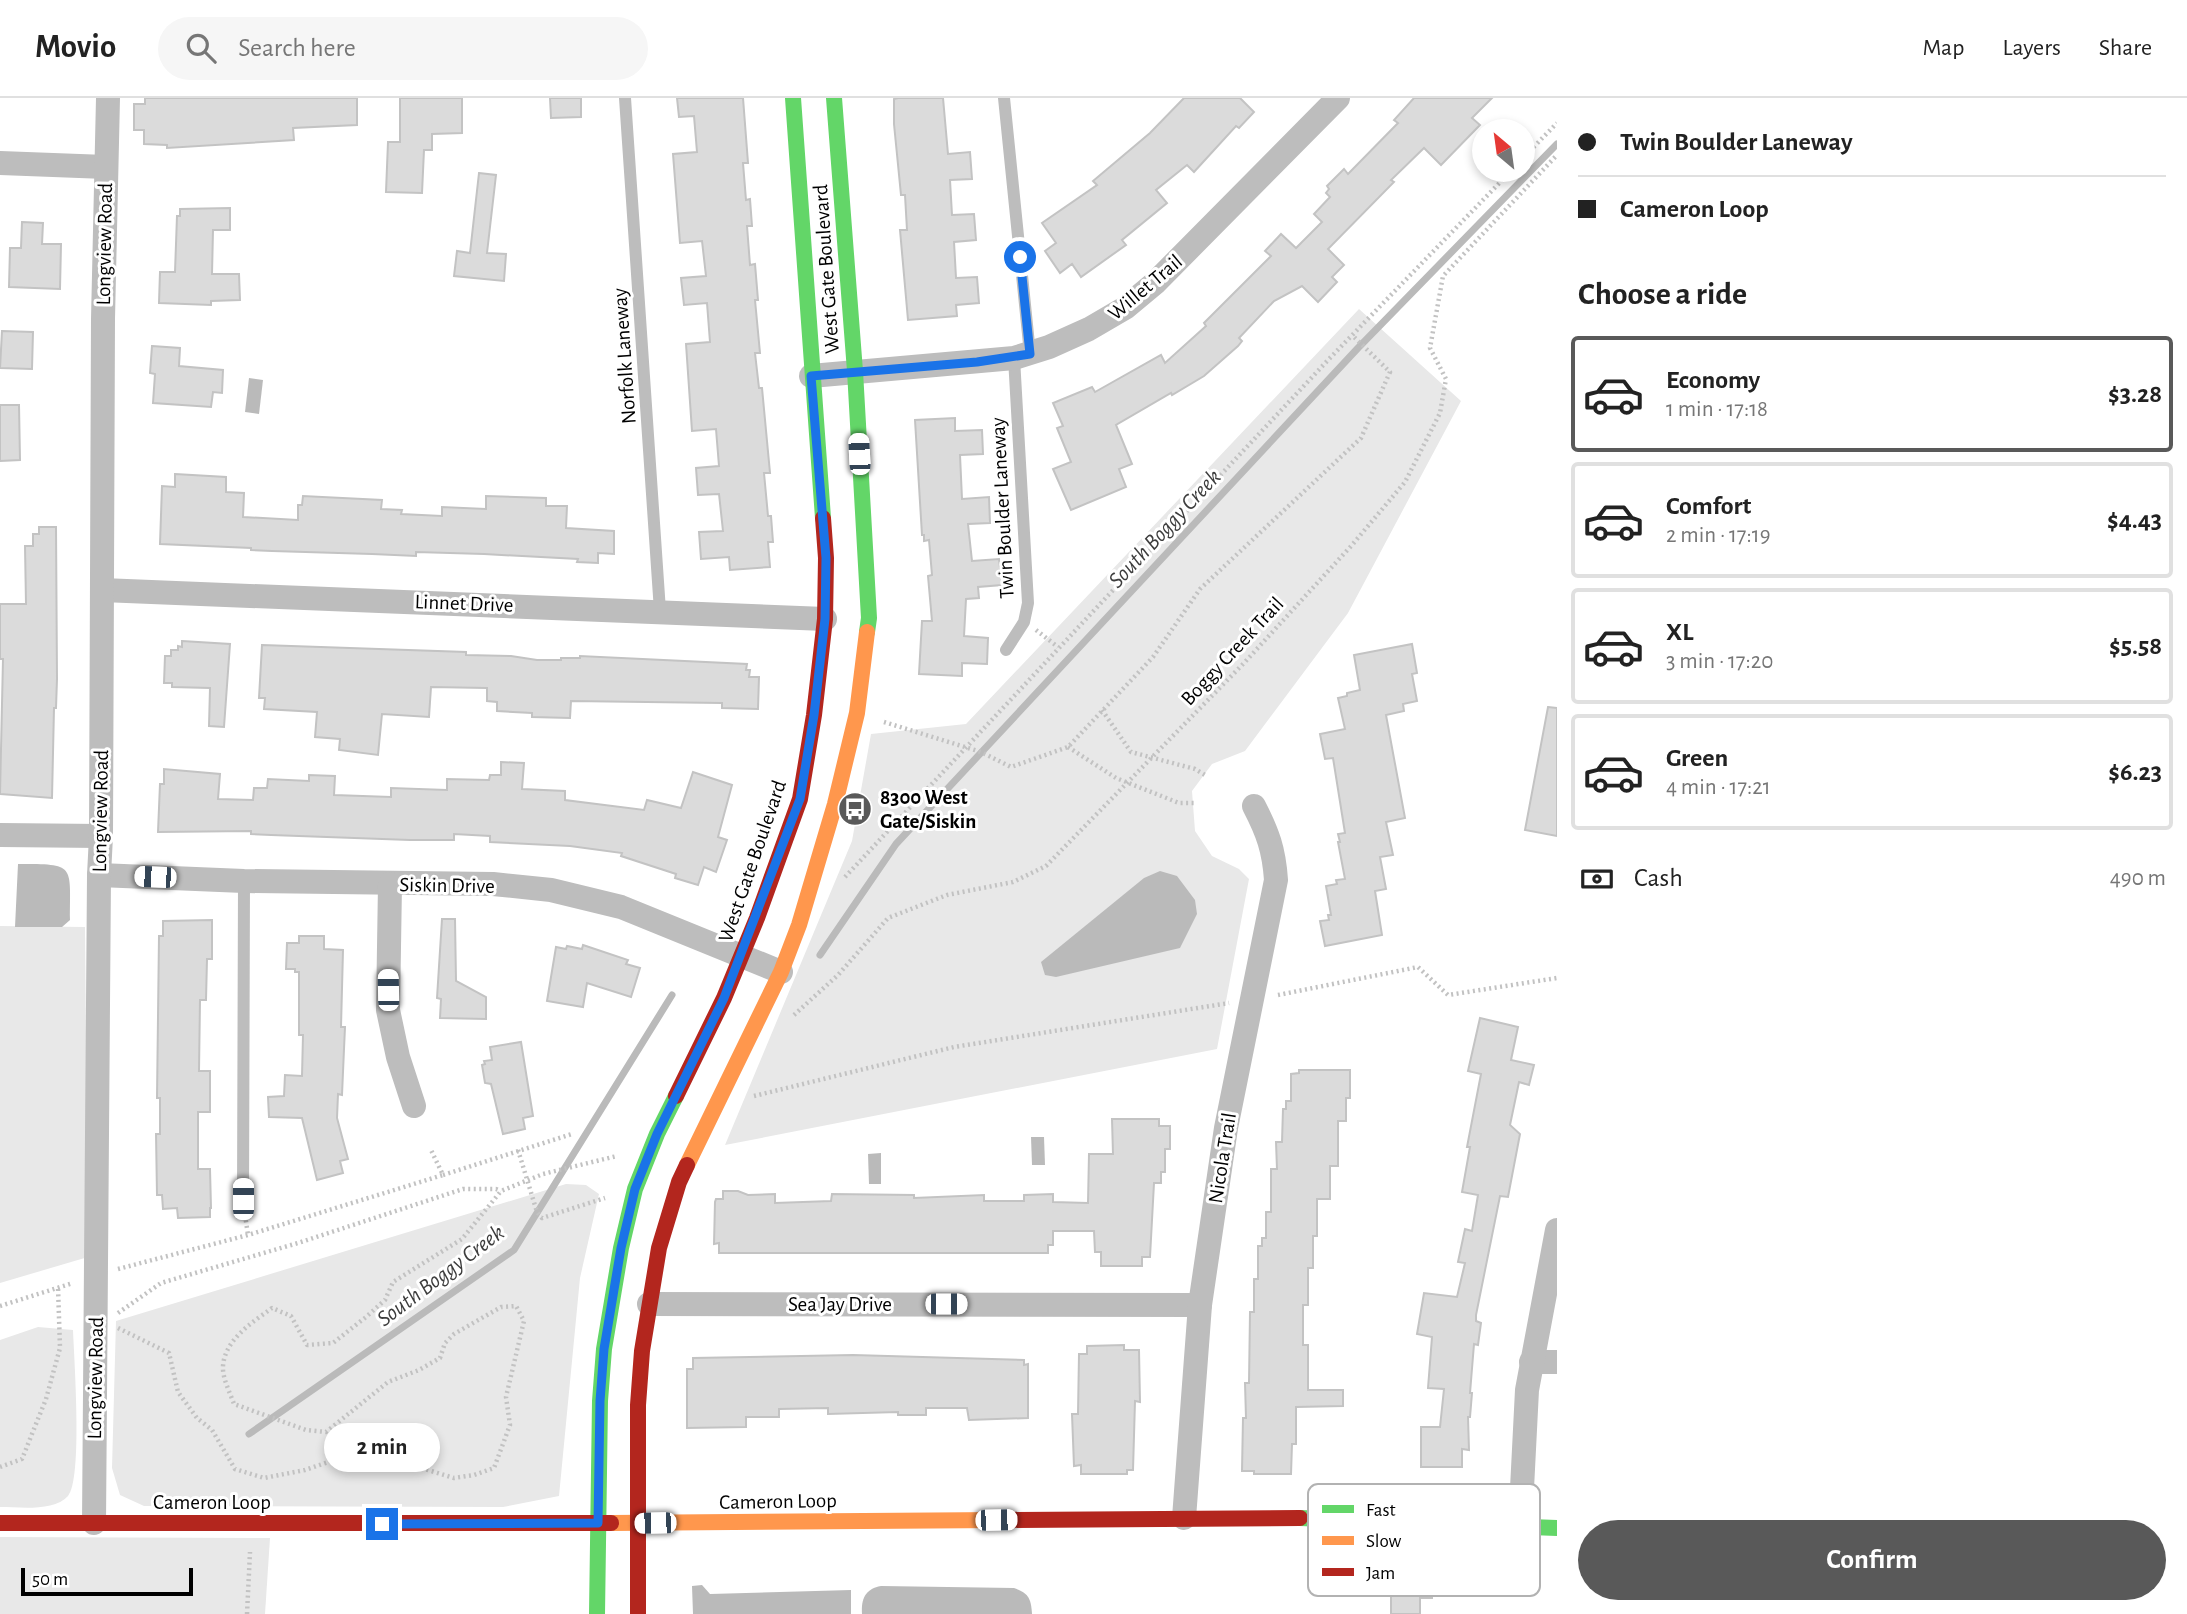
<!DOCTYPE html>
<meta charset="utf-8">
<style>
:root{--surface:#fff;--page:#f6f6f6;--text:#222;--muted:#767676;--line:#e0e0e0;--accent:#595959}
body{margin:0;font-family:"Alegreya Sans",sans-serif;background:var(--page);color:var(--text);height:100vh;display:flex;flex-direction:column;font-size:26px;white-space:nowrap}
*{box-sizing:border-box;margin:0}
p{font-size:23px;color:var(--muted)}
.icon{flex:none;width:38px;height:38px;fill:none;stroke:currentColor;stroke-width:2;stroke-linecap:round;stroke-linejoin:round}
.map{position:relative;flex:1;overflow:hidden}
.side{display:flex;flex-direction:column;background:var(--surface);width:630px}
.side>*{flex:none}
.top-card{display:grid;align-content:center;height:154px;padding:0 21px;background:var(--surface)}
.needle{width:46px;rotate:331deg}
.controls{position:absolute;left:1472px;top:21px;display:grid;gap:14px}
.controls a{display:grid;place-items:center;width:63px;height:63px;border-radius:50%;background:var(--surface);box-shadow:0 4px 10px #0003;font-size:35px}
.scale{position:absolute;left:21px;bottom:18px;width:172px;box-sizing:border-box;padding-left:7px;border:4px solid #000;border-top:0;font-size:19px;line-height:24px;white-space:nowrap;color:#000;-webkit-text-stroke:5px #fff;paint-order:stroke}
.end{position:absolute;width:32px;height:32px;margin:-16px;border:9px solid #1a73e8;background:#fff;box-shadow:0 0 0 4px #fff}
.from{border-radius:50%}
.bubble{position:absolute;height:49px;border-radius:24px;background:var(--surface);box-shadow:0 4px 10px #0003;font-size:23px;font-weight:700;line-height:49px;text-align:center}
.car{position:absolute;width:21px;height:42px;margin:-21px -10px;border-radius:9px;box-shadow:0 0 5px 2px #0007;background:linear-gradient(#fff 24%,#345 0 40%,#fff 0 76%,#345 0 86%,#fff 0)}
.top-card b{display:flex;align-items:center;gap:24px;height:66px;font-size:26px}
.top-card b+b{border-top:2px solid var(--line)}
.top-card i{width:18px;height:18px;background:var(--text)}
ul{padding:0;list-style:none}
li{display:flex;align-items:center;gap:21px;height:116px;margin:0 14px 10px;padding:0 7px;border:4px solid var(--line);border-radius:7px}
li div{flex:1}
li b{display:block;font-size:26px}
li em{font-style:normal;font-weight:700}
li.selected{border-color:var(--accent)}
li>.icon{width:63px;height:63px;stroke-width:1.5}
h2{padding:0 21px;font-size:32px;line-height:84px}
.pay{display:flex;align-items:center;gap:18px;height:77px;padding:0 21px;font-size:26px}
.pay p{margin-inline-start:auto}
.primary-button{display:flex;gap:14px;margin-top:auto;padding:14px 21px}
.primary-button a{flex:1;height:80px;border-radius:42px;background:var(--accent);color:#fff;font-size:28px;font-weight:700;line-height:80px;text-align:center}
header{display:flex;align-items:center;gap:42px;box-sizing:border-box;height:98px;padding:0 35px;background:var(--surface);border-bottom:2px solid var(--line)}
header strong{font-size:33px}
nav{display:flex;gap:38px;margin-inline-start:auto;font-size:24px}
.search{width:490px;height:63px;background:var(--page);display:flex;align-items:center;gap:18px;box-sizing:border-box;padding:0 24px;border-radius:38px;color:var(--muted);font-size:26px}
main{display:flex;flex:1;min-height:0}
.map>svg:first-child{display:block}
.green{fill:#e8e8e8}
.water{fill:#bababa}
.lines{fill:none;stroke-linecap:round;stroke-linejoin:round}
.stream{stroke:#bababa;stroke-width:7}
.building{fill:#dbdbdb;stroke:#c3c3c3;stroke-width:2}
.path{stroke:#c2c2c2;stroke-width:4.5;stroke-dasharray:2 3.5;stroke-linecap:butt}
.lane{stroke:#bdbdbd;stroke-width:12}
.street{stroke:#bdbdbd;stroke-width:24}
.fast{stroke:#63d668;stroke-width:16}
.slow{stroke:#ff974d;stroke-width:16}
.jam{stroke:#b3261e;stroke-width:16}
.route{stroke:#1a73e8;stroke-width:9}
.labels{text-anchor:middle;stroke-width:6;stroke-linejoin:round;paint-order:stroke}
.street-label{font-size:21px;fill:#000;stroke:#fff}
.poi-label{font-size:21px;font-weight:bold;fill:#000;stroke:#fff;text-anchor:start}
.water-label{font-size:23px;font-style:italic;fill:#3d3d3d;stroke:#fff}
.key{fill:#fff;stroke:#b2b2b2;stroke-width:2}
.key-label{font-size:19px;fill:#000}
</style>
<header>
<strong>Movio</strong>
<div class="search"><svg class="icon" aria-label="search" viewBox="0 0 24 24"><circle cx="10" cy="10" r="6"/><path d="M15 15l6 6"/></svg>Search here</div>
<nav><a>Map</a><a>Layers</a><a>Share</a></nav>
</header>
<main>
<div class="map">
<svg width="1557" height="1516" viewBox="0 0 1557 1516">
<rect width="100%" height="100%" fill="#fff"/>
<g class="green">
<polygon points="1359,211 1461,303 1348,515 1245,653 1212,666 1192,693 1195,733 1212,758 1239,771 1249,781 1217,951 725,1047 852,743 871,636 966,626"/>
<polygon points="0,828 85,829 88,1159 0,1185"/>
<polygon points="566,1086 586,1087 599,1096 580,1180 559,1398 503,1409 144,1408 120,1397 112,1370 116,1223"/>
<path d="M38,1229L73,1232C74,1260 83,1381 68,1398C54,1414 19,1409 0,1409V1242Z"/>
<polygon points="0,1439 270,1440 265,1516 0,1516"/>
</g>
<g class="water">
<polygon points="249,280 263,282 259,316 245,314"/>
<path d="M18,766C76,766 70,766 70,822L62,829H15Z"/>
<polygon points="1160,773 1177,778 1195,802 1197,816 1180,850 1056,879 1045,877 1041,864 1144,780"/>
<polygon points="1031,1039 1044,1039 1045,1067 1032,1067"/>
<polygon points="881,1055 881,1086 869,1086 868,1056"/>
<polygon points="702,1487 710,1496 851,1492 851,1516 693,1516 692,1488"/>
<path d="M881,1488L1014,1490C1029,1495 1031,1501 1032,1516H862C861,1501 865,1491 881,1488Z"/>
</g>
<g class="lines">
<g class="stream">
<polyline points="820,857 896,746 1358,250 1557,46"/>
<polyline points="249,1336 514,1152 672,897"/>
</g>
</g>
<g class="building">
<polygon points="145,0 357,0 357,27 293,30 294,42 167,50 167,47 144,46 144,32 134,32 134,6 145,6"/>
<polygon points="400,0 462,0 462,35 432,36 432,52 424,52 422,95 386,94 388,44 400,44"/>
<polygon points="550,0 581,0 581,19 551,20"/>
<polygon points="677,0 743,0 748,65 743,65 746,102 750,101 752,128 747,128 750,167 755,166 758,202 755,202 760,255 755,255 759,290 762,290 770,375 764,375 768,418 771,418 773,444 768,444 770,469 730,472 729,459 701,461 699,434 723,433 719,396 698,397 696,370 719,368 716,331 692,333 686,246 710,244 707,205 684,207 681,180 706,178 702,143 680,145 673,56 697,54 694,18 679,19"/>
<polygon points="898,0 943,0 948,56 970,54 972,81 950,82 952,117 974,116 976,142 954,144 956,180 977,179 979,205 956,207 957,218 908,222 900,132 907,132 905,97 901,97 894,26 894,1"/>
<polygon points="1184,0 1240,0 1254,14 1239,30 1236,28 1194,74 1187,67 1156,92 1167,105 1122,142 1126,147 1081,179 1072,166 1060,175 1045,153 1056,145 1042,125 1097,87 1093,83 1150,35"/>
<polygon points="1414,0 1492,0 1472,20 1480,27 1441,67 1424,50 1391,82 1394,84 1328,151 1344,167 1332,179 1337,184 1318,204 1302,188 1274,203 1239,240 1242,243 1238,248 1204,278 1172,297 1171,295 1116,327 1132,366 1119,371 1126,389 1071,412 1053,371 1071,364 1057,330 1063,328 1053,305 1092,289 1095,294 1161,257 1165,265 1206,228 1204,225 1271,158 1265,153 1281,136 1296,150 1322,124 1314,116 1330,99 1326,95 1329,91 1327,88 1344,71 1348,76 1398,25 1394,22"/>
<polygon points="479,75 496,77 487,155 506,156 504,183 454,178 457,153 470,155"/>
<polygon points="230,110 230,132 213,132 212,176 239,176 240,202 211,203 211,207 159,205 160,174 175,174 177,118 180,118 180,111"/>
<polygon points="22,124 43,125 42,146 61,146 60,191 9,189 10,150 21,150"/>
<polygon points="2,233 33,234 32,271 0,270"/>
<polygon points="152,248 180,250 179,268 223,272 222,295 213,294 211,309 153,305 155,276 150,275"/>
<polygon points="0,307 19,307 20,362 0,363"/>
<polygon points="955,320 955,333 982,332 983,356 960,357 962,401 989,399 990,425 968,426 972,463 999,461 1002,487 978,489 979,500 966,501 964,538 988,540 987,566 962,565 962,578 919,576 922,523 932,523 928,478 932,477 929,442 924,443 924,437 922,437 915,322"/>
<polygon points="175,376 226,379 226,394 244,395 243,419 298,422 298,407 302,407 303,398 382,402 381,411 402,412 401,416 442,418 442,409 486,411 486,398 546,400 546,408 567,408 566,430 614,433 614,456 598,455 598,465 577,464 578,461 484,456 416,454 416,458 372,456 272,453 251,452 251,450 160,446 162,388 175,389"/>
<polygon points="39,429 56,429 57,581 56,610 54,610 52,700 0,696 3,561 0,561 0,506 26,506 25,448 33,448 33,436 39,436"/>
<polygon points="182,543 230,546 224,629 209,628 210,590 172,589 172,585 164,585 165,558 171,558 171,552 178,552 178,548 182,549"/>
<polygon points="1412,546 1417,575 1412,576 1417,603 1403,606 1404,613 1386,617 1405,720 1386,724 1393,757 1380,759 1386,791 1375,793 1382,837 1325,848 1320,823 1329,822 1328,817 1331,817 1326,788 1337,786 1336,782 1345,781 1338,744 1340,744 1338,736 1345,735 1333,660 1325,661 1320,636 1345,631 1338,600 1347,598 1347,595 1360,592 1354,557"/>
<polygon points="262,547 466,554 466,557 511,558 537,562 561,562 561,560 580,560 580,558 747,566 746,572 750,572 749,579 759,579 758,611 722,610 722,605 571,603 570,620 532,619 532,615 497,613 497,604 487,603 487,590 431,589 429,619 382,616 378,657 339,652 340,641 315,639 317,614 264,611 265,600 259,600"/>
<polygon points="1548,609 1557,610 1557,738 1525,732"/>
<polygon points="501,664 524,665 522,691 565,693 565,702 644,712 647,702 681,710 693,674 732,687 718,739 727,742 716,774 704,769 698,787 675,780 676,776 621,758 622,755 570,748 490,744 490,738 454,736 454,742 410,742 271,737 251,736 251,733 158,734 160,686 164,686 164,671 220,676 218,701 253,702 254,690 267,690 268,681 309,683 309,677 335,678 334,697 391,699 391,690 447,692 447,681 489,682 490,677 501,677"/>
<polygon points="442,821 455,821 456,883 486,899 486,921 440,920 441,901 437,900"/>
<polygon points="212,822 212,861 207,861 206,902 200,902 199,973 210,973 210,1014 198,1014 198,1071 210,1071 211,1110 210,1110 210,1119 178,1120 177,1110 163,1111 162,1097 157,1097 156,1036 160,1036 160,1000 157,1000 159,838 163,838 163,823"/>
<polygon points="299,838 324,838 324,851 343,852 341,929 345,929 344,951 342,997 338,996 337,1020 348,1061 340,1063 343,1075 317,1082 302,1020 269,1019 268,999 284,998 285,977 302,978 303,937 299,937 299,874 295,874 295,871 286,871 287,845 299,845"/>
<polygon points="583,847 628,862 626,866 640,870 631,899 587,885 583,909 547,903 556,849 566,851 567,848 582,851"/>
<polygon points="1480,920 1518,929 1511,962 1534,967 1529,987 1519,984 1510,1027 1520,1036 1508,1099 1500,1098 1476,1217 1476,1223 1481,1225 1478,1247 1474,1246 1470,1295 1472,1295 1470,1319 1468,1319 1469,1352 1462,1351 1462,1369 1421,1369 1421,1329 1440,1329 1444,1291 1428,1290 1432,1239 1417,1236 1424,1195 1457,1199 1465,1165 1458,1164 1465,1131 1472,1133 1478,1097 1462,1094 1470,1049 1467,1049 1481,976 1468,973"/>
<polygon points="521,944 533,1018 523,1020 525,1031 503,1036 491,986 485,985 482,967 485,966 484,963 492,962 490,949"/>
<polygon points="1299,972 1350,972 1350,1000 1346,1000 1346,1023 1338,1023 1338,1068 1330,1068 1330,1101 1317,1101 1317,1138 1313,1138 1313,1170 1308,1170 1308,1207 1303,1207 1303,1247 1308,1247 1308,1292 1343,1292 1343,1308 1296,1309 1296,1346 1292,1346 1291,1376 1254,1376 1254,1373 1242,1373 1243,1320 1246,1320 1245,1285 1249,1285 1250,1214 1254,1214 1254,1181 1258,1181 1258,1148 1262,1148 1262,1140 1266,1140 1266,1114 1271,1114 1271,1071 1277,1071 1276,1044 1282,1044 1283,1011 1286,1011 1286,1003 1291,1003 1291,976 1299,975"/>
<polygon points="1112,1021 1159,1021 1159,1028 1170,1028 1170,1051 1165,1051 1165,1074 1161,1074 1161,1085 1154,1085 1150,1159 1142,1159 1142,1168 1101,1168 1101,1154 1095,1154 1094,1133 1053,1133 1053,1147 1048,1147 1048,1155 719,1155 719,1145 714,1146 715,1104 716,1101 723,1101 723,1093 738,1093 748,1097 775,1096 775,1105 831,1103 832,1096 914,1097 914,1100 984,1097 984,1103 1024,1103 1024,1097 1053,1096 1053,1104 1088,1105 1089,1056 1113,1056"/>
<polygon points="1124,1247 1124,1252 1139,1252 1140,1304 1135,1303 1133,1372 1127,1372 1127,1376 1081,1376 1081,1367 1074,1368 1072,1316 1078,1316 1079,1256 1087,1256 1087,1248"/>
<polygon points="853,1257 1024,1262 1024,1267 1028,1266 1028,1320 969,1322 967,1310 926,1310 926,1317 898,1317 898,1314 828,1316 828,1310 779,1311 779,1319 746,1319 746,1329 687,1330 687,1271 693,1271 693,1260"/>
<polygon points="1435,1465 1435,1487 1432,1487 1432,1500 1420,1500 1420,1516 1391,1516 1391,1466"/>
</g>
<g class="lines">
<g class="path">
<polyline points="1522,61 1557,25"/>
<polyline points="1036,532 1058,549"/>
<polyline points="1102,612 1131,654 1195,671 1205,677"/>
<polyline points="884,624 981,654 1011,669 1068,649 1153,559 1200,491 1361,340 1390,274 1352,237"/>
<polyline points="1068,649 1116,680 1179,705 1196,705"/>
<polyline points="845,779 1329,261 1512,72"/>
<polyline points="1278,897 1418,869 1448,897 1557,880"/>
<polyline points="794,917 838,877 888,820 947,797 1013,784 1046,768 1245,564 1352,447 1405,384 1440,315 1446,281 1430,250 1443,178 1557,57"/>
<polyline points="754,998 954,949 1229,905"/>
<polyline points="518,1052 537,1114 542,1120 605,1100"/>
<polyline points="443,1077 572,1036"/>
<polyline points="245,1117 248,1137"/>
<polyline points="118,1171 248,1137 443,1077 431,1052"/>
<polyline points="0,1208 73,1185"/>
<polyline points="118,1215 161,1185 298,1145 463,1091 496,1091 501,1093"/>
<path d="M118,1230L169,1255L178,1294L197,1320L212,1332L235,1371L264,1380L305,1372L340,1360L395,1362L454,1380L474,1377L494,1370L510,1327L506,1299L524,1223L516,1208L501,1209L454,1236L445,1245L440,1260L419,1272L388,1284L326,1334L306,1332L234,1306C230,1295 222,1279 223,1268C225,1241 253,1224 272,1210L291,1218L307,1247L333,1245L366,1219L385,1202L393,1184L462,1141L501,1093L543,1076L617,1058"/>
<polyline points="0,1369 22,1361 46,1301 60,1250 58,1189"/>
<polyline points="247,1516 250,1454"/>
</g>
<g class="lane">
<polyline points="625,0 660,513"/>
<polyline points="1004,0 1030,256"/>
<polyline points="1006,552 1024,524 1028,505 1014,260"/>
<polyline points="243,1101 244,783"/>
</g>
<g class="street">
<polyline points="0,65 106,69"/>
<polyline points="811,278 1014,260 1049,249 1089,231 1125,210 1155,185 1338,0"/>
<polyline points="102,492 825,521"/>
<polyline points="0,737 101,738"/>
<polyline points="99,777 244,783 493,786 551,792 621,809 781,874"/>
<polyline points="390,786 388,912 398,959 414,1008"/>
<polyline points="649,1206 1200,1207"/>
<polyline points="1531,1264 1557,1264"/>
<path d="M1184,1420L1200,1207L1226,1030L1276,782C1274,752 1268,735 1254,708"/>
<polyline points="94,1425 99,777 101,738 103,221 108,0"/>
<polyline points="1520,1430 1527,1292 1557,1132"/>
</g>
<g class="fast">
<polyline points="793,0 823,420"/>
<polyline points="834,0 855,273 869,520 867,534"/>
<polyline points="1300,1420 1557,1430"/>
<polyline points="597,1516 600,1303 604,1251 621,1150 635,1091 657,1036 676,998"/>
</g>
<g class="slow">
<polyline points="687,1067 781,874 799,827 835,706 857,615 867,534"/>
<polyline points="611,1425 999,1422"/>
</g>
<g class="jam">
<polyline points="676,998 724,900 757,820 800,701 814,617 825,521 826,460 823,420"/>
<polyline points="999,1422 1300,1420"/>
<polyline points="0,1425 611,1425"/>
<polyline points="638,1516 638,1307 642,1253 659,1150 679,1084 687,1067"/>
</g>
</g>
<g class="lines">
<polyline class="route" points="382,1426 598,1425 600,1303 604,1251 621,1150 635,1091 657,1036 724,900 800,701 814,617 825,521 826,460 811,278 977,264 1030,256 1020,159"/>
</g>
<defs>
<g id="bus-disc" transform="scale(1.75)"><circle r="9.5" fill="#595959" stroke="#fff"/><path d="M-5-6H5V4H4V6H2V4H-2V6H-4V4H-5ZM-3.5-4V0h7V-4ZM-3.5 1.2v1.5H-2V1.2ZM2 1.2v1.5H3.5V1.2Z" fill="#fff"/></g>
</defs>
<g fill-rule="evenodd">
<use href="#bus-disc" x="855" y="711"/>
</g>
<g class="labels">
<g class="street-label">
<text transform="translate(104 146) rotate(-89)" y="7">Longview Road</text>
<text transform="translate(826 171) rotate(-94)" y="7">West Gate Boulevard</text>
<text transform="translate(1145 189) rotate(-40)" y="7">Willet Trail</text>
<text transform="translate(624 258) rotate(-94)" y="7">Norfolk Laneway</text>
<text transform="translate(1002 410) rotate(-93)" y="7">Twin Boulder Laneway</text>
<text transform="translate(464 505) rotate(2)" y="7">Linnet Drive</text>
<text transform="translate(1232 553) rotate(-47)" y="7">Boggy Creek Trail</text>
<text transform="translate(100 713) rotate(-89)" y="7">Longview Road</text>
<text transform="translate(752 763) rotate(-71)" y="7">West Gate Boulevard</text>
<text transform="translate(447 787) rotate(1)" y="7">Siskin Drive</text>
<text transform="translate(1222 1060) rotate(-81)" y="7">Nicola Trail</text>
<text x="840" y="1213">Sea Jay Drive</text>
<text transform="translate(95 1280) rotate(-89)" y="7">Longview Road</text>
<text transform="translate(778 1403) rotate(-1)" y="7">Cameron Loop</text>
<text x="212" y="1411">Cameron Loop</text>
</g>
<g class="poi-label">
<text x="880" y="706">8300 West<tspan x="880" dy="24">Gate/Siskin</tspan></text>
</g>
<g class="water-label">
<text transform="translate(1164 430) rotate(-47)" y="8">South Boggy Creek</text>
<text transform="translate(440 1177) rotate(-37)" y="8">South Boggy Creek</text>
</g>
</g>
<rect x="1308" y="1386" width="232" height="112" rx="10" class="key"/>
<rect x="1322" y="1407" width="32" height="8" fill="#63d668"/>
<rect x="1322" y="1438" width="32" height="9" fill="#ff974d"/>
<rect x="1322" y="1470" width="32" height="8" fill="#b3261e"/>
<g class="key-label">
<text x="1366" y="1418">Fast</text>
<text x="1366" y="1449">Slow</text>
<text x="1366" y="1481">Jam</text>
</g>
</svg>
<div class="controls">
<a><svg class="needle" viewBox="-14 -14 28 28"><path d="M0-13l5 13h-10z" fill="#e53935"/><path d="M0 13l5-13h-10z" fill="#767676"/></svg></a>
</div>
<div class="scale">50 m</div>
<i class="end from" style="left:1020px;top:159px"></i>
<i class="end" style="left:382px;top:1426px"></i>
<div class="bubble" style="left:324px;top:1325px;width:116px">2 min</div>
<i class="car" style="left:859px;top:356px;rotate:357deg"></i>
<i class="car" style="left:155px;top:779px;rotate:272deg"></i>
<i class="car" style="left:388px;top:892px;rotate:359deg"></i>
<i class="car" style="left:243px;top:1101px;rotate:0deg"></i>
<i class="car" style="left:946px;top:1206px;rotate:90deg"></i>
<i class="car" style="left:996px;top:1422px;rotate:89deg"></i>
<i class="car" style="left:655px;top:1425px;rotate:269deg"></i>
</div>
<section class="side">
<div class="top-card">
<b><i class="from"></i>Twin Boulder Laneway</b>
<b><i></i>Cameron Loop</b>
</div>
<h2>Choose a ride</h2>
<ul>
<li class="selected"><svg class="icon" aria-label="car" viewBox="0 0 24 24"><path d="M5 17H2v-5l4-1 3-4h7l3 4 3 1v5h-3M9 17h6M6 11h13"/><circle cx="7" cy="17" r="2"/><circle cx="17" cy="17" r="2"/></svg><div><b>Economy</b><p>1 min · 17:18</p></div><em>$3.28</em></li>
<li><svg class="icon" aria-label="car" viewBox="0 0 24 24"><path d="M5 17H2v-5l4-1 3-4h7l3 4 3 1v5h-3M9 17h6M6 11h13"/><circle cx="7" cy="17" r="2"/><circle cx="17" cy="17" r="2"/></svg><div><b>Comfort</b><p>2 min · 17:19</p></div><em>$4.43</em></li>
<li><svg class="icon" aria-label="car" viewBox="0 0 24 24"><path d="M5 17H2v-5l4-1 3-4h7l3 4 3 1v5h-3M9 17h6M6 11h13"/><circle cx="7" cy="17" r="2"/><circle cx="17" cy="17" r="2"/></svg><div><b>XL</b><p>3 min · 17:20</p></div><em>$5.58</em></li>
<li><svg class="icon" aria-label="car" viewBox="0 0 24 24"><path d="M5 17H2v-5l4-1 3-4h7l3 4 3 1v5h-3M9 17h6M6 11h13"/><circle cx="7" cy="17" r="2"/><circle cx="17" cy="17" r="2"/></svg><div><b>Green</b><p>4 min · 17:21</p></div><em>$6.23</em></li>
</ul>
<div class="pay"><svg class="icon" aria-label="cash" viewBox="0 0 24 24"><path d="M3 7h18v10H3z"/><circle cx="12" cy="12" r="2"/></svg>Cash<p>490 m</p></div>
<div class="primary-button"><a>Confirm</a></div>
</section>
</main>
